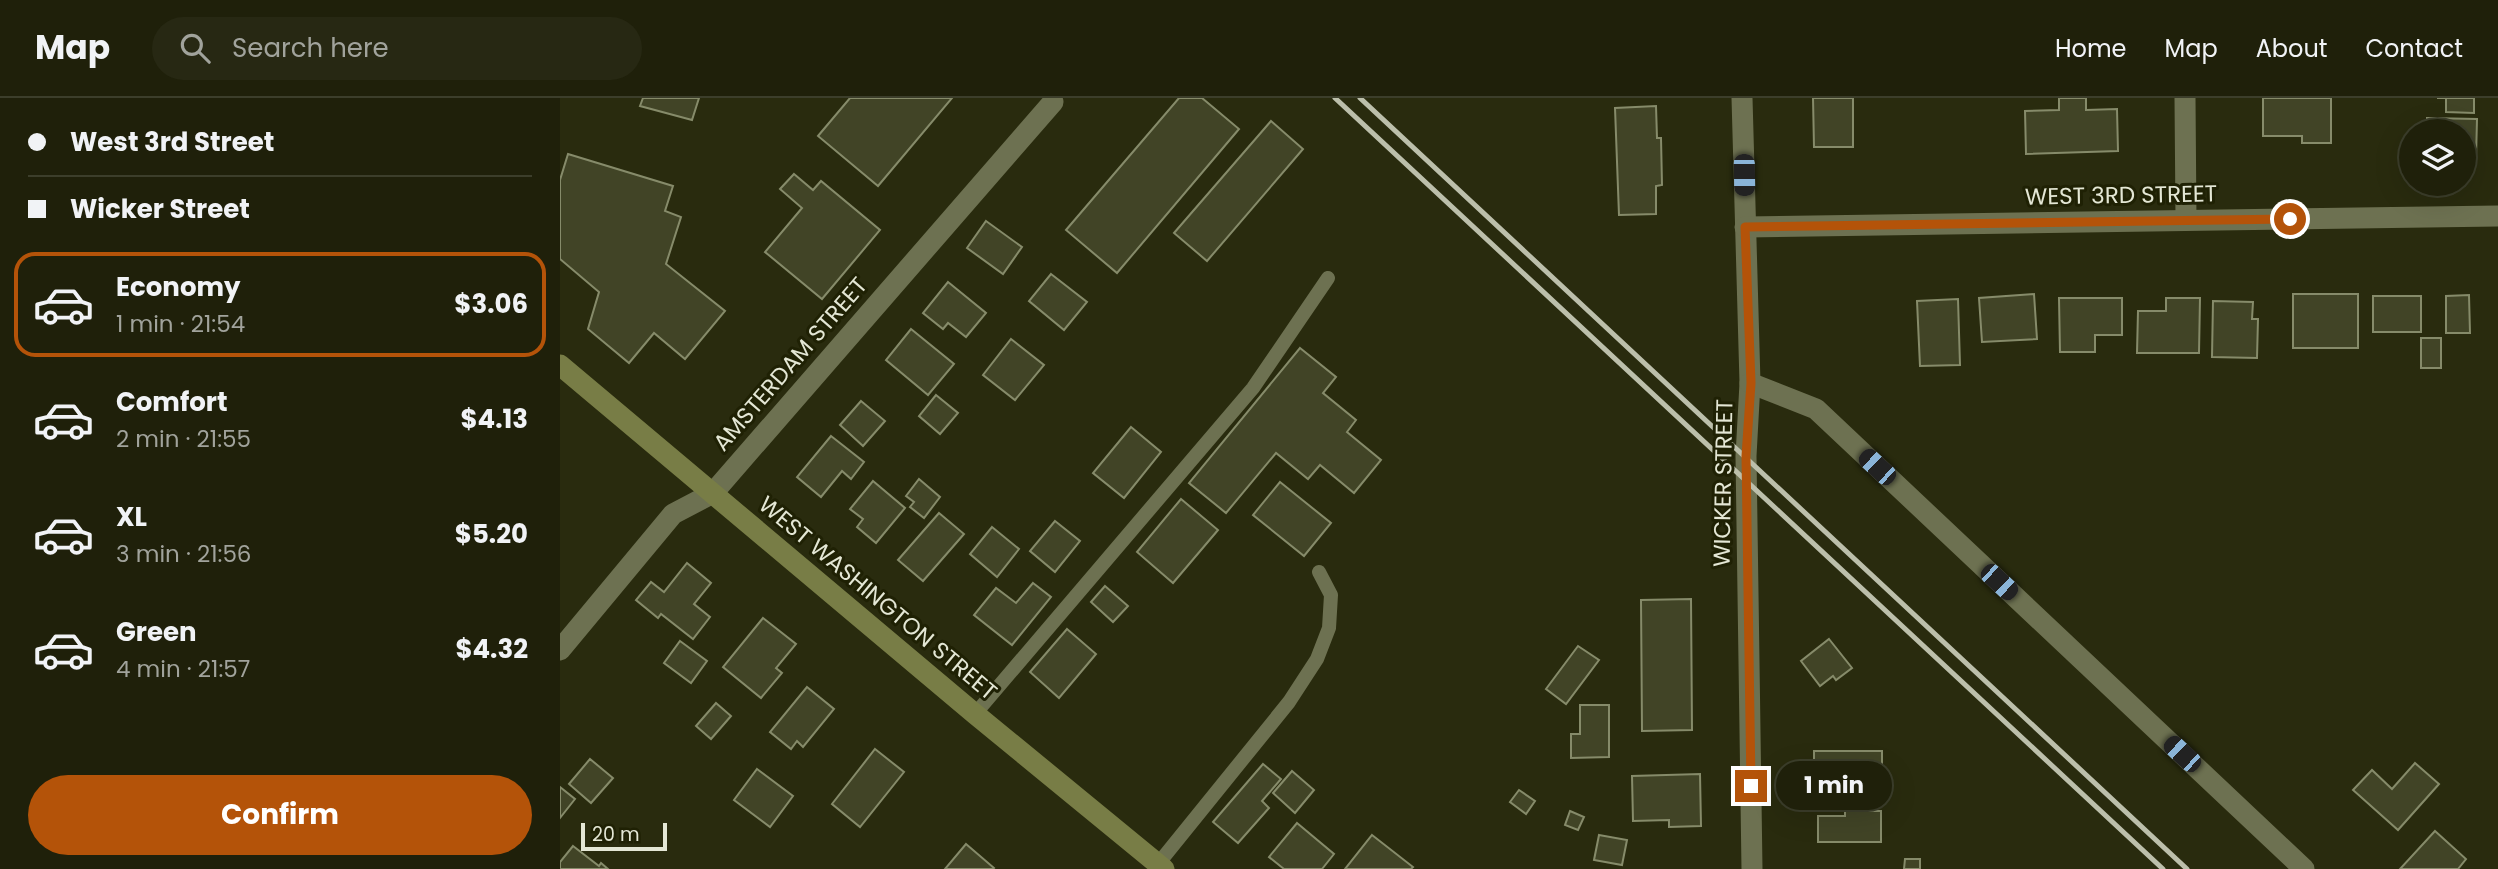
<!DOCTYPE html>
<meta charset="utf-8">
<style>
:root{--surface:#1f200a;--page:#272813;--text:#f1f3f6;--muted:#a1a39c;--line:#3c3e2b;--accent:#b45309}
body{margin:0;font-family:Poppins,sans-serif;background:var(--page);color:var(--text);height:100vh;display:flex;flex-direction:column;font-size:26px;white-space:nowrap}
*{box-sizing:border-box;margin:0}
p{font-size:23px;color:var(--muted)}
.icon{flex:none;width:38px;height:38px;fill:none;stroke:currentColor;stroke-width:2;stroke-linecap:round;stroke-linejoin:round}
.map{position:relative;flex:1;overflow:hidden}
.panel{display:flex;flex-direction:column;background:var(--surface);width:560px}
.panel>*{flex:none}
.hud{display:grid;align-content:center;height:154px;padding:0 28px;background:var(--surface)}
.buttons{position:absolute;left:1839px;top:21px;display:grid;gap:14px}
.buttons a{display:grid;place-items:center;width:77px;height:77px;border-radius:50%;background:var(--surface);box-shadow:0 7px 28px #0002,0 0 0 2px var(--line);font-size:35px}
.scale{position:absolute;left:21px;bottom:18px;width:86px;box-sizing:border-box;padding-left:7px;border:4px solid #e4e7d5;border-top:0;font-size:19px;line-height:24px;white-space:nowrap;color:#e4e7d5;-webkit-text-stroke:5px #1f2104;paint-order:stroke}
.end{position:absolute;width:32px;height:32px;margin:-16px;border:9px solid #b45309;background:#fff;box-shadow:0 0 0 4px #fff}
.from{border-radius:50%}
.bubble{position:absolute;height:49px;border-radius:24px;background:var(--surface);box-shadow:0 7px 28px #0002,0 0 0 2px var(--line);font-size:23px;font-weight:700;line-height:49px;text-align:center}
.car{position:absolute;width:21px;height:42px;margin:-21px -10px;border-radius:9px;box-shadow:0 0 5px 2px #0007;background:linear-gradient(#222 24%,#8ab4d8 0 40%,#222 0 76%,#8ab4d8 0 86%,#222 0)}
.hud b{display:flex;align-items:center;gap:24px;height:66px;font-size:26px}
.hud b+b{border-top:2px solid var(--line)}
.hud i{width:18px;height:18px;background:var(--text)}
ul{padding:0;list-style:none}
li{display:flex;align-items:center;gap:21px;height:105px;margin:0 14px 10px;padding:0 14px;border:4px solid transparent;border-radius:21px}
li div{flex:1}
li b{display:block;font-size:26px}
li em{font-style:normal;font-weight:700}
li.on{border-color:var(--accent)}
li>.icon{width:63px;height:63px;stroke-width:1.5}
.button{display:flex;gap:14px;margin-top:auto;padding:14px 28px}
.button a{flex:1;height:80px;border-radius:42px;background:var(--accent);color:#fff;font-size:28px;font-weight:700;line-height:80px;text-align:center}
header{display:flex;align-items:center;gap:42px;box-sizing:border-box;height:98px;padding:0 35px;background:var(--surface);border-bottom:2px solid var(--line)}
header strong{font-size:33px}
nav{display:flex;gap:38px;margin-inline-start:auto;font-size:24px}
.search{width:490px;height:63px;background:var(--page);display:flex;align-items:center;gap:18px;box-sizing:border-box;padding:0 24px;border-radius:38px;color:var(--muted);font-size:26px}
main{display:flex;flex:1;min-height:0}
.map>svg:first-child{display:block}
.building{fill:#414426;stroke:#868b6a;stroke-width:2}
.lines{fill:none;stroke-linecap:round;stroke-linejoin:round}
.lane{stroke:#6d7151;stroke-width:14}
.street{stroke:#6d7151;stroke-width:21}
.secondary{stroke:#787d46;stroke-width:21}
.rail{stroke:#bcbfab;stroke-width:5}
.route{stroke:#b45309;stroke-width:9}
.labels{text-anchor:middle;stroke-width:6;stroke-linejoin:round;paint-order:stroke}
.street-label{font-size:23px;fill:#e4e7d5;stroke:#1f2104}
</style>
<header>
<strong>Map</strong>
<div class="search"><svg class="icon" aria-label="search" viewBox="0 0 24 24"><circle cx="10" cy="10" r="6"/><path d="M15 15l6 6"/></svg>Search here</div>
<nav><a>Home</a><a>Map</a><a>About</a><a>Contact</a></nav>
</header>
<main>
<section class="panel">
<div class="hud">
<b><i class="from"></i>West 3rd Street</b>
<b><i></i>Wicker Street</b>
</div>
<ul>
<li class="on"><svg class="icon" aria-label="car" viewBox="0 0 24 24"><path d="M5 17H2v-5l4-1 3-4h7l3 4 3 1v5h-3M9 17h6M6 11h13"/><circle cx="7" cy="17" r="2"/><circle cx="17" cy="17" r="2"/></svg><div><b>Economy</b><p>1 min · 21:54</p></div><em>$3.06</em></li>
<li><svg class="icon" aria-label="car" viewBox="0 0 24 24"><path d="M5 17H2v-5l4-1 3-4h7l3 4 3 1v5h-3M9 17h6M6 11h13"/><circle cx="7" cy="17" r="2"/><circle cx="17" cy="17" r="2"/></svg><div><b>Comfort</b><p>2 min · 21:55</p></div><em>$4.13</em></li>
<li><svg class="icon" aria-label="car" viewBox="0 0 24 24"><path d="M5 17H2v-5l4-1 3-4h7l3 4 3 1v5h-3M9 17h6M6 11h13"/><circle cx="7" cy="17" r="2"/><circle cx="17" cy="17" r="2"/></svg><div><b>XL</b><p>3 min · 21:56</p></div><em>$5.20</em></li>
<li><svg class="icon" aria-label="car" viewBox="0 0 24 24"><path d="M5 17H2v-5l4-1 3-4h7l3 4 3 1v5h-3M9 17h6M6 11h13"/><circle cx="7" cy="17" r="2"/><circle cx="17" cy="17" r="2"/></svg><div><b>Green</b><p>4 min · 21:57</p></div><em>$4.32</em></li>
</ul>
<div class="button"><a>Confirm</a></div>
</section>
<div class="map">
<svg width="1938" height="771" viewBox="0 0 1938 771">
<rect width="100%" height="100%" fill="#292b0e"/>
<g class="building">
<polygon points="83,0 139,0 132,22 80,8"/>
<polygon points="290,0 392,0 318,88 258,38"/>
<polygon points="619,0 642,0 679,31 557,175 506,132"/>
<polygon points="1253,0 1293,0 1293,49 1254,49"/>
<polygon points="1499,0 1526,0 1526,12 1557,11 1558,53 1466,56 1465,13 1499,12"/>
<polygon points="1703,0 1771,0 1771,45 1742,45 1742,38 1703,38"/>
<polygon points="1877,0 1914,0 1914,15 1886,14 1886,0"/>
<polygon points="1096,8 1097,40 1101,40 1102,87 1096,88 1096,116 1059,117 1055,10"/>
<polygon points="1867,20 1917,21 1916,61 1904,61 1904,33 1867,33"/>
<polygon points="711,23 743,51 647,163 614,135"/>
<polygon points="8,56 113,88 105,113 121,119 106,166 165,213 125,261 94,235 69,265 28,231 39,194 0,161 0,82"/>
<polygon points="234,76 253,92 261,83 320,132 262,201 205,154 242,110 220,91"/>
<polygon points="426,123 462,149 443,176 407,150"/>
<polygon points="491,176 527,204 504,232 469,203"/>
<polygon points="388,184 426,215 406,239 388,225 383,231 363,215"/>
<polygon points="1474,196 1477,241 1422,244 1419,200"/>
<rect x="1733" y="196" width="65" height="54"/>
<polygon points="1909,197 1910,235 1886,235 1886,198"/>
<rect x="1813" y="198" width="48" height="36"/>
<polygon points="1499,200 1562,200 1562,237 1535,237 1535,254 1500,254"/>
<polygon points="1606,200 1640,200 1639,255 1577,255 1578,213 1606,213"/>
<polygon points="1398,201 1400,267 1360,268 1357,203"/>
<polygon points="1653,203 1693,204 1692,221 1698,221 1697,260 1652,259"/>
<polygon points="351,231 394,266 368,297 326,262"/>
<rect x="1861" y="240" width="20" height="30"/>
<polygon points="451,241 484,267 455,302 423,277"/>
<polygon points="740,250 776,279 763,295 796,322 787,334 821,362 794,395 760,367 748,381 716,355 666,415 629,385"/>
<polygon points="376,297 398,315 380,336 359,318"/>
<polygon points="301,303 325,323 303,348 280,327"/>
<polygon points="571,329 601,354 564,400 533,375"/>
<polygon points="271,338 304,364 291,381 282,373 261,399 237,379"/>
<polygon points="359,381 380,399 364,420 350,409 354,404 346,398"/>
<polygon points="313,383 345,410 316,445 297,429 303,421 290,411"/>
<polygon points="720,384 771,425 744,458 693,417"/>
<polygon points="621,401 658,432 613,485 577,454"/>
<polygon points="379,415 404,436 363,483 338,462"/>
<polygon points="495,423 520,443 495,474 470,453"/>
<polygon points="432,429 459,451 437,479 410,456"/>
<polygon points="127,465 151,485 134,506 150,519 133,541 101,516 98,520 76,502 91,484 104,494"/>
<polygon points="473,485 491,499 452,547 414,517 436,490 456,505"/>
<polygon points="545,488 568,508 553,524 531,504"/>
<polygon points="1131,501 1132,632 1082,633 1081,502"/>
<polygon points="203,520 236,546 216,570 222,575 201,600 163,569"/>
<polygon points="507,531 536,556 499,600 470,574"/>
<polygon points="1269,541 1292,570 1276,582 1273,578 1260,588 1241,563"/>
<polygon points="120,543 147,563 131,585 104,565"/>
<polygon points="1018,548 1039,562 1006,606 986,591"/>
<polygon points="247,589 274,611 243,649 237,643 231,651 210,634"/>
<polygon points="156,605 171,618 151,641 136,628"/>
<polygon points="1020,607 1049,607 1049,659 1011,660 1011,636 1020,636"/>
<polygon points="315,651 344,674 300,729 272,706"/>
<polygon points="1254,653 1322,653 1322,688 1285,688 1285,684 1254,684"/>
<polygon points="30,661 53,680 31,705 9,686"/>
<polygon points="1855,665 1879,686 1838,732 1793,692 1812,672 1832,691"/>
<polygon points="703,666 721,681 702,703 709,710 678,745 653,724"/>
<polygon points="197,671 233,698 210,729 174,702"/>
<polygon points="732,673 754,692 735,715 713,695"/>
<polygon points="1140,676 1141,728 1109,729 1109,722 1073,723 1072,678"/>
<polygon points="0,689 15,701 0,720"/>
<polygon points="959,692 975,703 966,716 950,704"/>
<polygon points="1010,713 1024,719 1018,732 1005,727"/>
<polygon points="1285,713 1321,713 1321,744 1258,744 1258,718 1285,718"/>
<polygon points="737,725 774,756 762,771 724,771 709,759"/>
<polygon points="1875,733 1906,761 1898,771 1840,771"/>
<polygon points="812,737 853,769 851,771 785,771"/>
<polygon points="1039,737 1067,742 1062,767 1034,762"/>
<polygon points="406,746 434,770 433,771 385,771"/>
<polygon points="13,748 39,768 41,765 48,771 0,771 0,764"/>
<polygon points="1345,761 1360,761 1360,771 1344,771"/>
</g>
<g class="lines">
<g class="lane">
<polyline points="415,616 693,290 768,180"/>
<polyline points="598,766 729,604 757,561 769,530 771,497 759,474"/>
</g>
<g class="street">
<polyline points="1182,0 1190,285 1186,358 1192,771"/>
<polyline points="1625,0 1626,122"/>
<polyline points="1185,129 1938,118"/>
<polyline points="1190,285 1256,311 1744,771"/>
<polyline points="0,552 113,416 153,395 493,4"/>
</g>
<polyline class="secondary" points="0,267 415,616 604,771"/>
<g class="rail">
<polyline points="775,0 1603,771"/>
<polyline points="800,0 1627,771"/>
</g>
</g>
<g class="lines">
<polyline class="route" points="1191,688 1186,358 1191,285 1185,129 1730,121"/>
</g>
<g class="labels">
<g class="street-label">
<text transform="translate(1561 97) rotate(-1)" y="8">WEST 3RD STREET</text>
<text transform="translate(230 266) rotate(-49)" y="8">AMSTERDAM STREET</text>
<text transform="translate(1163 385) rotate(-89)" y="8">WICKER STREET</text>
<text transform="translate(318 500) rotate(40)" y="8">WEST WASHINGTON STREET</text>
</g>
</g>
</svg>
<div class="buttons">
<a><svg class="icon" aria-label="layers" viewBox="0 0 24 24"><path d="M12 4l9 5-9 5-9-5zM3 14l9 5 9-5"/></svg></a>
</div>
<div class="scale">20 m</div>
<i class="end from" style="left:1730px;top:121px"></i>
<i class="end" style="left:1191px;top:688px"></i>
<div class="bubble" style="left:1216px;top:663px;width:116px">1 min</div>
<i class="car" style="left:1184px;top:77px;rotate:179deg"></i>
<i class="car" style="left:1317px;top:369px;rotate:313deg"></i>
<i class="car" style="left:1439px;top:484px;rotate:133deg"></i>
<i class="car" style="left:1622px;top:656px;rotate:313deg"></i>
</div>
</main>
